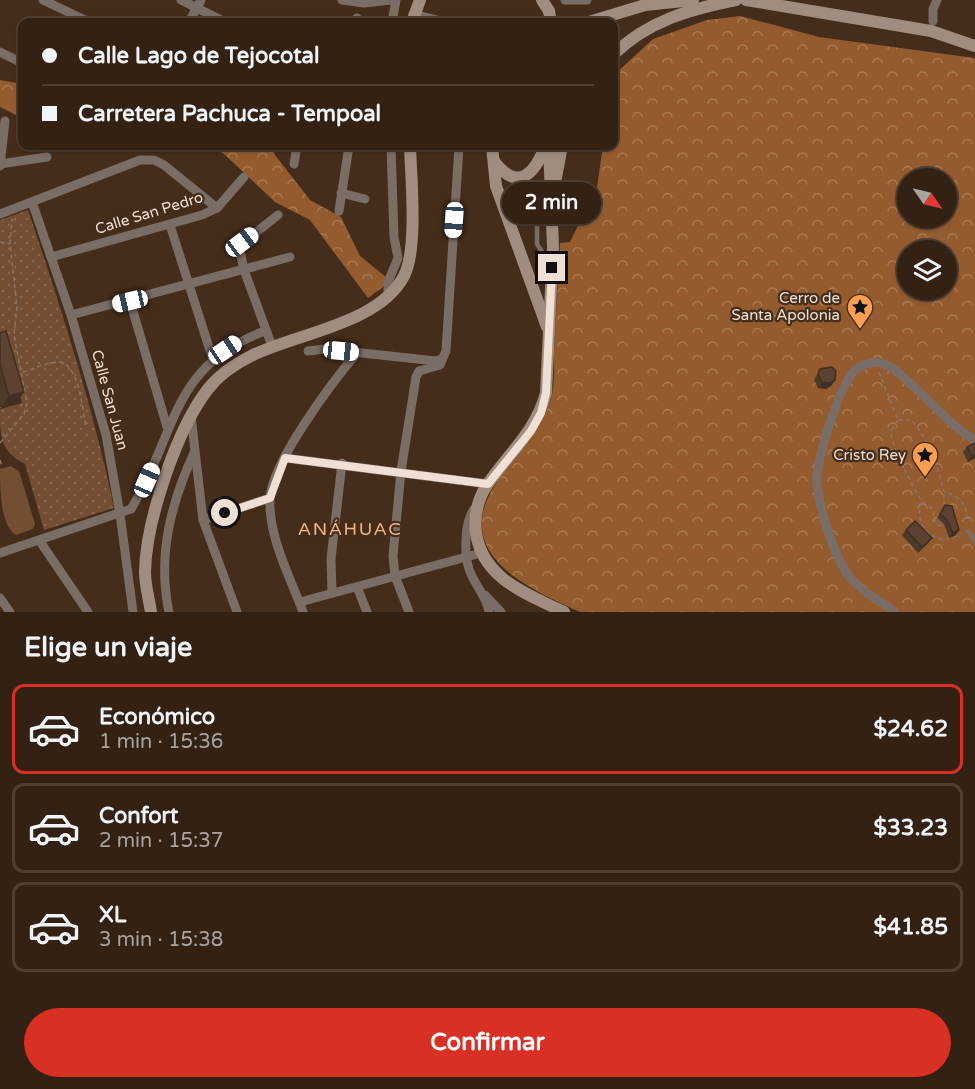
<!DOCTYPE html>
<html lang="es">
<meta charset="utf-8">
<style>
:root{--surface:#332214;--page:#3b2a1d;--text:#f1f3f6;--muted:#a9a4a0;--line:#4e3f34;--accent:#d93025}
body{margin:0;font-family:"Varela Round",sans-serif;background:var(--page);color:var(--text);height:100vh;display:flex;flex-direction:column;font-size:22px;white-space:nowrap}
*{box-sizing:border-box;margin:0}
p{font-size:20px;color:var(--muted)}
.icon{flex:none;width:33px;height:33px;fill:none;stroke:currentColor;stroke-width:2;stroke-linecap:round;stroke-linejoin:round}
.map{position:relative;height:612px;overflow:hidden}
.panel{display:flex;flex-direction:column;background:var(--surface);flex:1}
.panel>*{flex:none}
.hud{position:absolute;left:18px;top:18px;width:600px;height:132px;border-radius:12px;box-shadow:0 2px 4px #0004,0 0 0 2px var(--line);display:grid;align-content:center;height:132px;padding:0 24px;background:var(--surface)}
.needle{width:39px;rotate:124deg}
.fabs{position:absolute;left:897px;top:168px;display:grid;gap:12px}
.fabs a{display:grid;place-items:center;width:60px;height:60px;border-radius:50%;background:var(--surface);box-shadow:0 2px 4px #0004,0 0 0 2px var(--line);font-size:30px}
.end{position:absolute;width:27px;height:27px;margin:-14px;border:8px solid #efdfd5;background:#111;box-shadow:0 0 0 3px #111}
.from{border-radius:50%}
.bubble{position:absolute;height:42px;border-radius:21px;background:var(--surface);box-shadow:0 2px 4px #0004,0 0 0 2px var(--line);font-size:20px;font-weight:700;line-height:42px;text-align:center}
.car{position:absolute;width:18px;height:36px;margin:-18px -9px;border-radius:8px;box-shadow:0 0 4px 2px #0007;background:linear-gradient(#fff 24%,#345 0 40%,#fff 0 76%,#345 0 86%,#fff 0)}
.hud b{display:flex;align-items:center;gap:21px;height:57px;font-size:22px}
.hud b+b{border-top:2px solid var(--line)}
.hud i{width:15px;height:15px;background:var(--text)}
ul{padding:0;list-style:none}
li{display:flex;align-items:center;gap:18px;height:90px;margin:0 12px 9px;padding:0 12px;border:3px solid var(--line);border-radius:12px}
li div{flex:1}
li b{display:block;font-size:22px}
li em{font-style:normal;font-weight:700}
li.selected{border-color:var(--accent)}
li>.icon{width:54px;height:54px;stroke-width:1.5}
h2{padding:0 24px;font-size:27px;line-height:72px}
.primary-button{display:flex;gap:12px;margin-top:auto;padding:12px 24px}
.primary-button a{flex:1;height:69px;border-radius:36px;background:var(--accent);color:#fff;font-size:24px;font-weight:700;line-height:69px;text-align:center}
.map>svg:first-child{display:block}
.grass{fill:url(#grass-dots)}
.forest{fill:url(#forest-crowns);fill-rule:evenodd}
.garden{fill:#734e32}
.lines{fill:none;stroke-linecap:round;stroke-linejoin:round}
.path{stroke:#897566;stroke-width:1.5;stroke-dasharray:4.5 3;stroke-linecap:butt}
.lane{stroke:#7a6d65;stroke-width:4.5}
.street{stroke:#7a6d65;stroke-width:9}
.secondary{stroke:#a18d80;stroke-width:12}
.path-bridge{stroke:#897566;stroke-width:1.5;stroke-dasharray:4.5 3;stroke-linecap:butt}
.wall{fill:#4f3a2a}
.shaded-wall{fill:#402f22}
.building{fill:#5c4331;stroke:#402f22;stroke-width:1.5}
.route{stroke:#efdfd5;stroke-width:8}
.labels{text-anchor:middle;stroke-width:4.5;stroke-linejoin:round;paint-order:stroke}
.street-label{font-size:15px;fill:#efdfd5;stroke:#442d1b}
.poi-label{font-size:15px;fill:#efdfd5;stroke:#442d1b;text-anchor:end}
.quarter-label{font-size:18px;letter-spacing:1.5px;fill:#f6b383;stroke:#442d1b}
</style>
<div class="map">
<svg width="975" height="612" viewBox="0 0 975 612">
<defs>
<pattern id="grass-dots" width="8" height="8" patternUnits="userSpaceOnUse" patternTransform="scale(1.5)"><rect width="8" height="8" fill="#734e32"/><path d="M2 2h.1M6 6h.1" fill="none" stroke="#87674f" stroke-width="1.8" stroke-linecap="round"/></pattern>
<pattern id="forest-crowns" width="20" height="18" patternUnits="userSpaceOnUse" patternTransform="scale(1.5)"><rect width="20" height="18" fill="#935b2e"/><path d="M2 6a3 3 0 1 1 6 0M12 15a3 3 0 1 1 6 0" fill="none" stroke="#a87a55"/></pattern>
</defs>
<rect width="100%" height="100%" fill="#442d1b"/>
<path class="grass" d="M28,210C61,308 93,406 114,508L44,530L25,464C0,451 0,437 0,409L22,403L4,342H0V220Z"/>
<g class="forest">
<path d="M740,16L819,37L975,58V612H580C529,589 450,554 495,485C513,457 539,434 550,402C555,387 554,368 554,352C556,316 558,279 560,243L570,242L597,187L603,146H614V75L653,39L707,20ZM908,178H946V218H908ZM908,250H946V290H908Z"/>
<polygon points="0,80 22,84 22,118 0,107"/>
<polygon points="210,146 271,146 275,155 310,200 341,217 360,256 391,281 368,298 310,220 275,202 224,154"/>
</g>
<path class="garden" d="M11,466L19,471L35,524L33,529L16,535C0,526 0,486 0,469Z"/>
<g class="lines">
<g class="path">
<polyline points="563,194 569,194 568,202"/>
<polyline points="528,199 527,207 530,207"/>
<polyline points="0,242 10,244"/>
<path d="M23,372C33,369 48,362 59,362C79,363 83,412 86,428"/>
<path d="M879,372L898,420C895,424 892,428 891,432C890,444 915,490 922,502C911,526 939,551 961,533"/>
<polyline points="0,407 0,408"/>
<path d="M898,420H911C928,437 939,470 944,492C960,496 970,507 966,523"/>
<polyline points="0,443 24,414 27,403 14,335 17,307 10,244 12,219"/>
<polyline points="0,460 2,467"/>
<polyline points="944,494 944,504 949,506"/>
<polyline points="923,502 934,510 933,517 937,525 947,527"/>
<polyline points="953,509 955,518"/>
</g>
<g class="lane">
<polyline points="549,183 537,194 537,244 550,264"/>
<polyline points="968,531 975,542"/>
</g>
<g class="street">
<polyline points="43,0 89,22"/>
<polyline points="181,0 225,22"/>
<polyline points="342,0 364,3 391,0"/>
<polyline points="565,0 587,0"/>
<polyline points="413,14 445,22"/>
<polyline points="933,21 933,9 937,0"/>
<polyline points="189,22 201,0"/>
<polyline points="353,22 357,18"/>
<polyline points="392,22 396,0"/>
<polyline points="0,52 22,63"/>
<polyline points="0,164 47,157"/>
<polyline points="294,164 297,146"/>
<polyline points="0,166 5,121"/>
<polyline points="341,193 365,199"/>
<polyline points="32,202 71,315 106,435 120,514 133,612"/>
<polyline points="339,211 349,146"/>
<polyline points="0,214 140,160 154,160 164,165 217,208"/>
<polyline points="170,225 213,360"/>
<polyline points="51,257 202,215 217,208 244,177"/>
<polyline points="388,297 388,282 398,258 394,237 391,146"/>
<polyline points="130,301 167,427"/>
<polyline points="71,315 290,257"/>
<polyline points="272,346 244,270 239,246 278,215"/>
<polyline points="308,351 325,349 436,361 442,359"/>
<polyline points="191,416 203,520 237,612"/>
<polyline points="285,458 488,484"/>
<path d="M476,507C464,519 464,553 469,569C474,584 487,597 489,612"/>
<polyline points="203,520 270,498"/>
<polyline points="39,540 88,612"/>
<path d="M0,553L131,509C177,435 169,366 265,331"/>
<polyline points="357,587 367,612"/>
<polyline points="332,593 331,559 342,463"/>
<polyline points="485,595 501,612"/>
<polyline points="0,598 10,612"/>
<polyline points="300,602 481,553"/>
<path d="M169,612C157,556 171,503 194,453"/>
<path d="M303,612C290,577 268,536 270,498C272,462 333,381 357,353"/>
<polyline points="409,612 395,576 393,556 401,471 416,377 419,371 440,365 446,351 459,146"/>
<path d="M895,612C879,600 858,590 846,572C833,552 816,500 817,477C818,456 840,384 855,370C862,364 872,362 881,363C901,366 948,427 975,440"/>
</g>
<g class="secondary">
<polyline points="542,0 549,11 551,22"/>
<polyline points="746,0 931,31 975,46"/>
<polyline points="412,22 420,0"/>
<polyline points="589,22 645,5 693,0"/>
<path d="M614,54C648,21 690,9 736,0"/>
<polyline points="492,146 496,186 547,327"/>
<path d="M549,146L553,247L546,393C536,431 509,453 487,485C477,500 474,515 476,533C483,579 527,594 564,612"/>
<path d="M494,161C517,192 534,175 545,147"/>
<polyline points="554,188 562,146"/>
<path d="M151,612C149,599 145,585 145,572C146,520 177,429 208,389C219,375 235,364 251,356C297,333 379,324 404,276C418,249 411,178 410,146"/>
</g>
<polyline class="path-bridge" points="528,199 568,202"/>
</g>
<g class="wall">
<polygon points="0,333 24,392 16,403 1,408 0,403"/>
<polygon points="820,369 835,380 831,386 826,389 818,388 814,380"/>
<polygon points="975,443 975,458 968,462 963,452 967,447"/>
<polygon points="945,505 959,530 956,535 949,538 944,524 937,518"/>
<polygon points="906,530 932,538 927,544 918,553 902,535"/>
</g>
<g class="shaded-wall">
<polygon points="835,380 831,386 826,389 818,388 822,382"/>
<polygon points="24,392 16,403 1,408 9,396"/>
<polygon points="975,454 975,458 968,462 972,456"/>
<polygon points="959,530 956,535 949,538 953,533"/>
<polygon points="932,538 927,544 918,553 922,547"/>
</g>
<g class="building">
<polygon points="6,331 24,392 9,396 0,365 0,333"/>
<polygon points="832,367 836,371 835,380 830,383 822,382 818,374 820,369"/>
<polygon points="975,443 975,454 972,456 967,447"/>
<polygon points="945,505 952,506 959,530 953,533 947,520 940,514"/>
<polygon points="915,521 932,538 922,547 906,530"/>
</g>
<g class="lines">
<polyline class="route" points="225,513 270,498 285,458 488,484 531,431 541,413 546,393 552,268"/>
</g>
<defs>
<g id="sight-pin" transform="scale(1.35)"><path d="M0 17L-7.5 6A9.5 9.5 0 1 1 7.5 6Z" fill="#fc9e52" stroke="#442d1b"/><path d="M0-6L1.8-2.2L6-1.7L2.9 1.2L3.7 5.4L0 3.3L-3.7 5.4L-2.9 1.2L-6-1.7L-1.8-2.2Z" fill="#111"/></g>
</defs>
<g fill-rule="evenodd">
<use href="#sight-pin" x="860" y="307"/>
<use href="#sight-pin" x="925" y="455"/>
</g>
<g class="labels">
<g class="street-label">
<text transform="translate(149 213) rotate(-17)" y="5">Calle San Pedro</text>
<text transform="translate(110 400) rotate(75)" y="5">Calle San Juan</text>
</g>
<g class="poi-label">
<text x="840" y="303">Cerro de<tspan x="840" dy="17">Santa Apolonia</tspan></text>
<text x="906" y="460">Cristo Rey</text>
</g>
<g class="quarter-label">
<text x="350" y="535">ANÁHUAC</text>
</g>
</g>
</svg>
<div class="fabs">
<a><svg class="needle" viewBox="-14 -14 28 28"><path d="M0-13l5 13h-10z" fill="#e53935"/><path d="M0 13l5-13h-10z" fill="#a9a4a0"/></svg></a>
<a><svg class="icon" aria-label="layers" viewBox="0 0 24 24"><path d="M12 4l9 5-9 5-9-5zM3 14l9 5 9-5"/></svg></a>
</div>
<i class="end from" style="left:225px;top:513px"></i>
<i class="end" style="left:552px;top:268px"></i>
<div class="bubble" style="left:502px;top:182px;width:99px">2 min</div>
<i class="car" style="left:454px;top:220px;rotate:184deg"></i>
<i class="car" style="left:242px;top:242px;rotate:53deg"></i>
<i class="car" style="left:130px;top:301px;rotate:257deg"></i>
<i class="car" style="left:225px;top:350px;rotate:56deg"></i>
<i class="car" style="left:341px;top:351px;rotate:96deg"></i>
<i class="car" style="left:147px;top:480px;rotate:24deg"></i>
<div class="hud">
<b><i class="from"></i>Calle Lago de Tejocotal</b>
<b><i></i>Carretera Pachuca - Tempoal</b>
</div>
</div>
<section class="panel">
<h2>Elige un viaje</h2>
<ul>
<li class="selected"><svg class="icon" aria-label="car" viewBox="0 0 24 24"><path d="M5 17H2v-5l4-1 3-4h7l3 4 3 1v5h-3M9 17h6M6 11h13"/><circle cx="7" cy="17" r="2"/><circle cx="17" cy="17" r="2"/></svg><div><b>Económico</b><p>1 min · 15:36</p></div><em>$24.62</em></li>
<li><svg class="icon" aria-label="car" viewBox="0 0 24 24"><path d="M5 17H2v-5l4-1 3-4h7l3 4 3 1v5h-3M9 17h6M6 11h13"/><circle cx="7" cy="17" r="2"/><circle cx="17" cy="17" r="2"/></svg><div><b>Confort</b><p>2 min · 15:37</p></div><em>$33.23</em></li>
<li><svg class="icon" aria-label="car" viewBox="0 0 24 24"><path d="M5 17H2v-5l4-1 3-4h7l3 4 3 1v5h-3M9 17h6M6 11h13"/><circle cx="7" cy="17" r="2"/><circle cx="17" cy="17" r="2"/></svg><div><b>XL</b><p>3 min · 15:38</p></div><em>$41.85</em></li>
</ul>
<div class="primary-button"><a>Confirmar</a></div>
</section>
